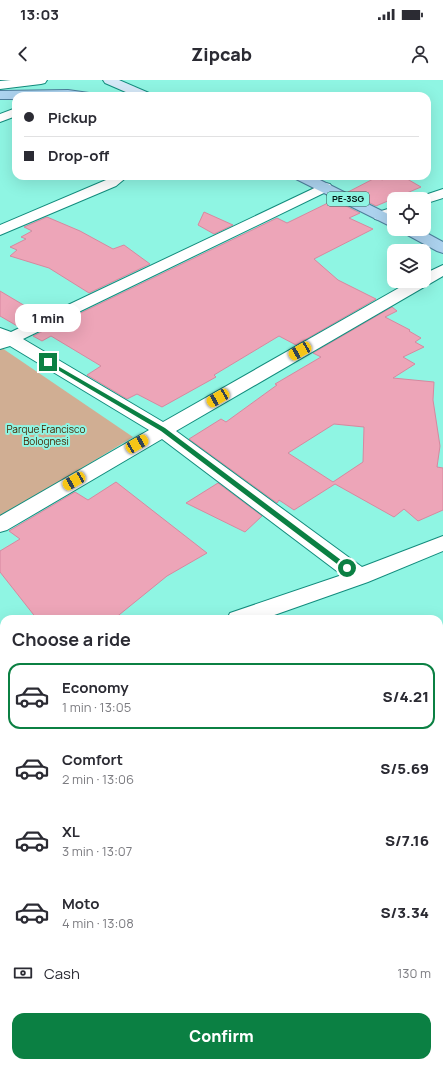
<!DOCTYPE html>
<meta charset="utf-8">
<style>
:root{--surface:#fff;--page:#f2f2f3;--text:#2b2b33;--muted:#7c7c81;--line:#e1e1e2;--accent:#0b8043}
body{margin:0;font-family:Manrope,sans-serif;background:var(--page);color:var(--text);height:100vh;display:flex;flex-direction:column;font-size:15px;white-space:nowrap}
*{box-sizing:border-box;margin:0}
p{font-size:13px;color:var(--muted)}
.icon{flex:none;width:22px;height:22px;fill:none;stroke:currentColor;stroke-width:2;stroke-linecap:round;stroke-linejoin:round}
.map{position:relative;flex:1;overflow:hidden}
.details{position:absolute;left:0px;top:535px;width:443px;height:452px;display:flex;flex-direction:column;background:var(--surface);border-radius:12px 12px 0 0;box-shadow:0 4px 16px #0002}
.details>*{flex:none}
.guide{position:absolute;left:12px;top:12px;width:419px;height:88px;border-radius:12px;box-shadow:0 4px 16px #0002;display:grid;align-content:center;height:88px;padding:0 12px;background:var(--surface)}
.fabs{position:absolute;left:387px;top:112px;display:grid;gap:8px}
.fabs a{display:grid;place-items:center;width:44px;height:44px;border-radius:8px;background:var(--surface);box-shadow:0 4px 16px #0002;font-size:20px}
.end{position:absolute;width:18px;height:18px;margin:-9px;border:5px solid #0b8043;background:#fff;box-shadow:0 0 0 2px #fff}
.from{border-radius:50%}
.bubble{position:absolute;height:28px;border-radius:12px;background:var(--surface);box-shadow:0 4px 16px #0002;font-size:13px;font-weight:800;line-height:28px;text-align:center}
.car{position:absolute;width:12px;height:24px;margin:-12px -6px;border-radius:5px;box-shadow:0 0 3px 1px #0007;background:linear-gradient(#f5c518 24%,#345 0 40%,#f5c518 0 76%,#345 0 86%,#f5c518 0)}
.guide b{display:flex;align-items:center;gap:14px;height:38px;font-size:15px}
.guide b+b{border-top:1px solid var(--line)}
.guide i{width:10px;height:10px;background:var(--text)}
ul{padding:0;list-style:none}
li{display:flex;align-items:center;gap:12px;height:66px;margin:0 8px 6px;padding:0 4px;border:2px solid transparent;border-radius:12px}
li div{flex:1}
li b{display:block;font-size:15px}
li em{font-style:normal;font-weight:800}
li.active{border-color:var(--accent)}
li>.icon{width:36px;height:36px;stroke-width:1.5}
h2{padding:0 12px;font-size:18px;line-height:48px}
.pay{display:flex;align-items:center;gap:10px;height:44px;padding:0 12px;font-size:15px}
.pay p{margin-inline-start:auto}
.cta{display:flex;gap:8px;margin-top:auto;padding:8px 12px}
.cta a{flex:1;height:46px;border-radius:12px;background:var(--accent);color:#fff;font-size:16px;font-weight:800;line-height:46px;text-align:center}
.status{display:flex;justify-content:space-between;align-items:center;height:28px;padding:0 20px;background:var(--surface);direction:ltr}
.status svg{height:11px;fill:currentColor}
header{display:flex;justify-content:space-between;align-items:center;height:52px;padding:0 12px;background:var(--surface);font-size:18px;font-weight:800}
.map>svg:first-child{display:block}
.green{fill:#d0ae93}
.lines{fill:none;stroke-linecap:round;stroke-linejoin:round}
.river{fill:#bacd8d;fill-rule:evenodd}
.building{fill:#eda5b8;stroke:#d7889f;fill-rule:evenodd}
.street-casing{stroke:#128c7d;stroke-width:2}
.secondary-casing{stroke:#128c7d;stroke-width:2}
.primary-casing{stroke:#4c7e9b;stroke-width:2}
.street{fill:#fff;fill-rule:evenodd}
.secondary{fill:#d5e8f7;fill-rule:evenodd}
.primary{fill:#acd2ee;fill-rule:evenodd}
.route{fill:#0b8043}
.labels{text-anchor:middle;stroke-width:4;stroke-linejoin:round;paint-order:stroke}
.shield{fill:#8ff5e3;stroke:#2d5b53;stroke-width:1}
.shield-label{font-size:9px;font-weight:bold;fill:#031915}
.park-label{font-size:10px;fill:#462300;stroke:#8ff5e3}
</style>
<div class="status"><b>13:03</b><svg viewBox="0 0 49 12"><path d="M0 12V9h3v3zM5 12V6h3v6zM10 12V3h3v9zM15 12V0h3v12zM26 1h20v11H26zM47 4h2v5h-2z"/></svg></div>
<header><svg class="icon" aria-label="back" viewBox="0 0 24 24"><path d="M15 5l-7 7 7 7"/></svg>Zipcab<svg class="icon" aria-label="person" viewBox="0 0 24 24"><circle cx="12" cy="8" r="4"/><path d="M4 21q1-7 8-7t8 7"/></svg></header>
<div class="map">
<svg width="443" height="987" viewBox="0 0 443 987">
<rect width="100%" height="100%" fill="#8ff5e3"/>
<g class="green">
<polygon points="2,268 133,357 0,438 0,269"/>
<polygon points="0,813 4,817 4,983 150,983 147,987 0,987"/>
<polygon points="439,874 443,889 443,987 300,987 292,983 439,983"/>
<polygon points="195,983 248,983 256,987 193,987"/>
</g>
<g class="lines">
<g class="river">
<polygon points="443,564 443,602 439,604 439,566"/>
<polygon points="4,728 4,777 0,778 0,729"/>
</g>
</g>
<g class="building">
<polygon points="394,96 402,96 421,107 376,126 348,112 377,97 382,100"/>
<polygon points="334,120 360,133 349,138 373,149 314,179 338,200 376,219 296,265 279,256 214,295 216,297 162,327 137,314 127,319 87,295 101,286 51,256 42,261 33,256 277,138 287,143"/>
<polygon points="204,132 233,145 214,154 198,145"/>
<polygon points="47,137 80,151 113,169 124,165 150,184 89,213 49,188 10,176 17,170 10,167 26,159 21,157 32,151 24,147"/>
<polygon points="0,211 42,236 19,247 0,236"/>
<path d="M392,227L397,231L385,237L410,250L409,251L421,258L415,262L424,267L403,277L415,284L393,298L434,302L433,320L440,366L437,387L443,388V430L418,441L404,429L394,437L335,404L294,430L279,420L277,423L189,359L221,339L226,342L277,305L275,304L321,277L313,273ZM334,344L364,347L363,382L333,402L288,373Z"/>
<polygon points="116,402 207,473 167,496 114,539 37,539 0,492 0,471 20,459 9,451 75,412 88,420"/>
<polygon points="218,403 262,436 245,452 186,423"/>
</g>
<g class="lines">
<g class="street-casing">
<g id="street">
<polygon points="11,0 47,0 45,3 41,4 0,9 0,1"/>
<polygon points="16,28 16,36 0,42 0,34"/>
<polygon points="112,96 128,96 116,106 0,155 0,145 106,100"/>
<polygon points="325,103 330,104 332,107 330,110 23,259 163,342 411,201 424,201 424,194 443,185 443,196 176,351 362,487 443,456 443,471 368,502 263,539 227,539 230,533 342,495 162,359 7,450 0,452 0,436 149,350 10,266 0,269 0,248 11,252"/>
<polygon points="443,109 443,118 424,124 424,119 417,119 419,117"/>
<polygon points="394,127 394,136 380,140 375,139 373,136 375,133"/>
<polygon points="4,610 4,628 0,629 0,611"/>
<polygon points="443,724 443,747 439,748 439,725"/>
<polygon points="439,845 443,846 443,886 439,884"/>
<polygon points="159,983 192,983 190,987 157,987"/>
<polygon points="255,983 293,983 295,987 257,987"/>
</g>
</g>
<g class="secondary-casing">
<polygon id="secondary" points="103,0 119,0 149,13 151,16 135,16 105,3"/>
</g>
<g class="primary-casing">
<g id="primary">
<polygon points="68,10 89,13 91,16 16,16 16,19 0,19 0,11"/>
<polygon points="294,96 312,96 394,137 394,148 296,99"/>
<polygon points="399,149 419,149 443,162 443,173 437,171 402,152"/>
</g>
</g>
<use href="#street" class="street"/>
<use href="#secondary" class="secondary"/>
<use href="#primary" class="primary"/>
</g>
<polygon class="route" points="46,281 49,281 165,348 349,486 349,490 345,490 161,351 46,283"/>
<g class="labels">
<rect class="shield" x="327" y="112" width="42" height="14" rx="3"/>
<g class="shield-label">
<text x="348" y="122">PE-3SG</text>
</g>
<g class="park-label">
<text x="46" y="353">Parque Francisco<tspan x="46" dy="12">Bolognesi</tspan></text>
</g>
</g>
</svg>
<div class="fabs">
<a><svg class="icon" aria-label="locate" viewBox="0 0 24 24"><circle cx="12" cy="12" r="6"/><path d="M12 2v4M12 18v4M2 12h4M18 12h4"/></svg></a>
<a><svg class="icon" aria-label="layers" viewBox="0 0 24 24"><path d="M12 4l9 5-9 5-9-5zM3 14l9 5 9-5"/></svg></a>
</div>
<i class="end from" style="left:347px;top:488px"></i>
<i class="end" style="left:48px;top:282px"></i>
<div class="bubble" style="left:15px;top:224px;width:66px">1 min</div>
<i class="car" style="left:300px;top:271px;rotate:240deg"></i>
<i class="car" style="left:218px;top:318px;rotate:240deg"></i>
<i class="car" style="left:137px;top:364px;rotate:60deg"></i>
<i class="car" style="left:74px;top:401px;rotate:240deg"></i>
<div class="guide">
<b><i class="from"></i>Pickup</b>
<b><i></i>Drop-off</b>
</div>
<section class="details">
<h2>Choose a ride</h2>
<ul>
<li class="active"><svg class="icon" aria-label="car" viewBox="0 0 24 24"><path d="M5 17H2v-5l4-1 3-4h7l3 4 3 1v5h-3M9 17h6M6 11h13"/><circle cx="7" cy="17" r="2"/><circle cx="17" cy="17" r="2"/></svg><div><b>Economy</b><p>1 min · 13:05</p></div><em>S/4.21</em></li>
<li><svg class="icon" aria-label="car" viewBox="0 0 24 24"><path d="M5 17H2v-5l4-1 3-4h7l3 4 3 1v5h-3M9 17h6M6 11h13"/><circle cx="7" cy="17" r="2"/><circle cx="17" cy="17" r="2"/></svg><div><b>Comfort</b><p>2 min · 13:06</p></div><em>S/5.69</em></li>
<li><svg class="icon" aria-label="car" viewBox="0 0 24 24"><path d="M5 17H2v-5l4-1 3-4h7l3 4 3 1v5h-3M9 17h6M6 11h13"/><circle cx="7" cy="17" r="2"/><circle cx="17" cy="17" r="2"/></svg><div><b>XL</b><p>3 min · 13:07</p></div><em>S/7.16</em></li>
<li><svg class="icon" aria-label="car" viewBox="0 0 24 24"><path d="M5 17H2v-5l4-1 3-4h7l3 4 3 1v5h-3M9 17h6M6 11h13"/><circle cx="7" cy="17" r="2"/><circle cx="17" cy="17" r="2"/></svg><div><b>Moto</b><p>4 min · 13:08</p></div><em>S/3.34</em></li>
</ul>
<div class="pay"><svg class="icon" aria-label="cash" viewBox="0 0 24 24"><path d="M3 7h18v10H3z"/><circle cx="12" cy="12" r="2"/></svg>Cash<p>130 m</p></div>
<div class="cta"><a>Confirm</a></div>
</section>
</div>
